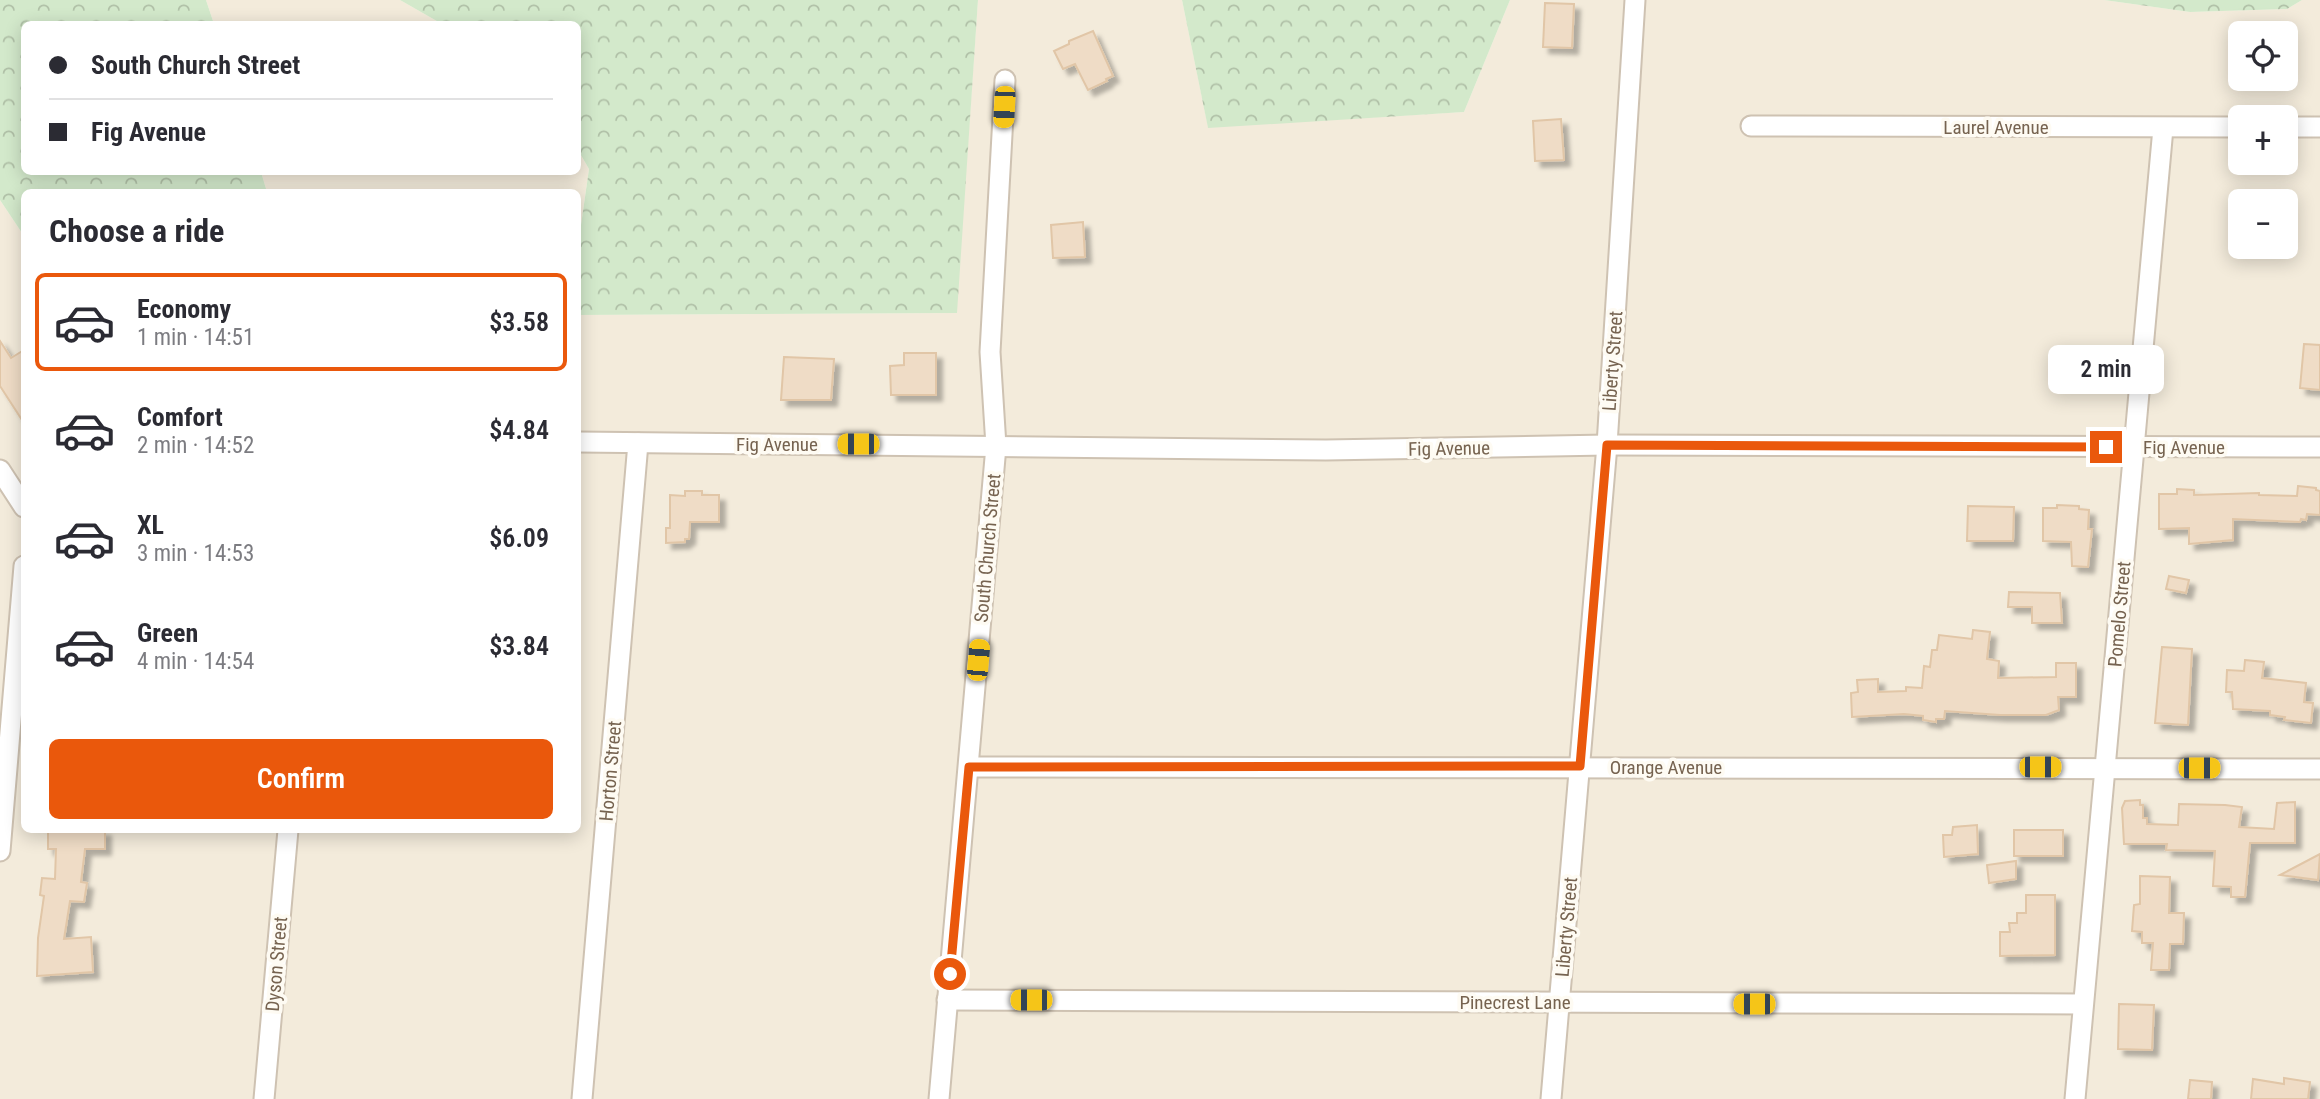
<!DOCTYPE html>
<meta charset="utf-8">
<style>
:root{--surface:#fff;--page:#f2f2f3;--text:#2b2b33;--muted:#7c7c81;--line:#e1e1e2;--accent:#ea580c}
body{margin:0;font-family:"Roboto Condensed",sans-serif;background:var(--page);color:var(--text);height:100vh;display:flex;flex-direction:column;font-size:26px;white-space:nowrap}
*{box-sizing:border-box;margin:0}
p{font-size:23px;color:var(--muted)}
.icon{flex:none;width:38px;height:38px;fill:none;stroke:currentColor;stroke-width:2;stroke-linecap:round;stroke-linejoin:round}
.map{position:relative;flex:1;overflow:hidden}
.panel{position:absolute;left:21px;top:189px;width:560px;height:644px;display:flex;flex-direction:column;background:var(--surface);border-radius:10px;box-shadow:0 4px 18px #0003}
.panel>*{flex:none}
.hud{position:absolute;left:21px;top:21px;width:560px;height:154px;border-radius:10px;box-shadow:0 4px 18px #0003;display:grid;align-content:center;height:154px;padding:0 28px;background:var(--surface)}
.fabs{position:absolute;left:2228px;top:21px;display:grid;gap:14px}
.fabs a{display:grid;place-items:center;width:70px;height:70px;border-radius:10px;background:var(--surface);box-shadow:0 4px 18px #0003;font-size:35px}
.end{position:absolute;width:32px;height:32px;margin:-16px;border:9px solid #ea580c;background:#fff;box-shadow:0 0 0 4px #fff}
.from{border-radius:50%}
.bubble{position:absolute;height:49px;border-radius:10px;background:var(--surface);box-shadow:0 4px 18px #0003;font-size:23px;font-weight:600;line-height:49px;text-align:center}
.car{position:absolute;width:21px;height:42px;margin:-21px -10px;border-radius:9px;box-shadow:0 0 5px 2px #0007;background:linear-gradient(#f5c518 24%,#345 0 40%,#f5c518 0 76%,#345 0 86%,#f5c518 0)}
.hud b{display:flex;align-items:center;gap:24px;height:66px;font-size:26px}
.hud b+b{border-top:2px solid var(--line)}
.hud i{width:18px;height:18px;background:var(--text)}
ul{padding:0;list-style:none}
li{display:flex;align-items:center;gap:21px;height:98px;margin:0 14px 10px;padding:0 14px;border:4px solid transparent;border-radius:10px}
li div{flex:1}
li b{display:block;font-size:26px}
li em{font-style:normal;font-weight:600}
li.current{border-color:var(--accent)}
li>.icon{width:63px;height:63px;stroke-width:1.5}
h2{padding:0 28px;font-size:32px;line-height:84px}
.button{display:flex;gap:14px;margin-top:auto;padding:14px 28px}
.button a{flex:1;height:80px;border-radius:10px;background:var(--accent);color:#fff;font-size:28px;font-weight:600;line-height:80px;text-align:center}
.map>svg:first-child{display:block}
.residential{fill:#f3ebdb;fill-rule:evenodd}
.forest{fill:url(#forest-crowns)}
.building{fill:#efdcc6;stroke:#e1c6a7;stroke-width:2;filter:url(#shadow)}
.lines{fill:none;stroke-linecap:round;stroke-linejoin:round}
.minor-casing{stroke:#cec2b2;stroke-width:23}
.minor{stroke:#fff;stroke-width:19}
.route{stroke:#ea580c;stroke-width:9}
.labels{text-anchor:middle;stroke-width:7;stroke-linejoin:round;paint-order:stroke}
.street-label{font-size:19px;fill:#766350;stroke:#fefbf3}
</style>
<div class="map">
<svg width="2320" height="1099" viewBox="0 0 2320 1099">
<defs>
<pattern id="forest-crowns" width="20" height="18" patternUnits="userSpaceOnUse" patternTransform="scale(1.75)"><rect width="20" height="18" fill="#d3e9cb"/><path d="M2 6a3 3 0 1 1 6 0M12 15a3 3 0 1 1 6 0" fill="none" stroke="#b0c0a7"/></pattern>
<filter id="shadow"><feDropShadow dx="6" dy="6" stdDeviation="2" flood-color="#0004"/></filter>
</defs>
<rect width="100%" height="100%" fill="#fcf8ec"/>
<g class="residential">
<polygon points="206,0 400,0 442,24 214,24"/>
<path d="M978,0H1182L1208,127L1464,112L1510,0H2104L2190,12L2287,9L2302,0H2320V1099H0V200L24,236V830H578V315L956,313ZM2240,33H2286V79H2240ZM2240,117H2286V163H2240ZM2240,201H2286V247H2240Z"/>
<polygon points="578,150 589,169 578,246 578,192 267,192 261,172 578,172"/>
</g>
<g class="forest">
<polygon points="0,0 206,0 214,24 24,24 24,172 261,172 267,192 24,192 24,236 0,200"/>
<polygon points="400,0 978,0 957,313 578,315 578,246 589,169 578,150 578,24 442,24"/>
<polygon points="1182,0 1510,0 1464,112 1208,128"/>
<polygon points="2104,0 2302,0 2287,9 2190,12"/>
</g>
<g class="building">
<polygon points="1545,3 1574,4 1572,48 1543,47"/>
<polygon points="1093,31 1113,76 1106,79 1107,81 1088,90 1075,64 1063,69 1054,51 1069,44 1069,41"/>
<polygon points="1561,119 1564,160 1535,161 1533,121"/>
<polygon points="1083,222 1085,257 1053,258 1051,225"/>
<polygon points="0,341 11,358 24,350 24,423 0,386"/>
<polygon points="2304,344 2320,345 2320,390 2300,388"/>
<polygon points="904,353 936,353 936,395 891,395 890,366 904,365"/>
<polygon points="784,357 834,359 831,400 781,400"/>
<polygon points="2298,486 2316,488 2316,490 2320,491 2320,515 2307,514 2306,520 2301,519 2300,522 2233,519 2233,540 2189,544 2189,528 2159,529 2159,494 2177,494 2177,489 2194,490 2194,495 2259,493 2259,495 2297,496"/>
<polygon points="685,491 702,491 702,495 719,495 719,522 690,522 689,539 685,539 685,542 666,543 666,528 670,528 670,495 685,496"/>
<polygon points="2057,505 2079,506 2079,509 2089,510 2088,529 2092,529 2088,567 2072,566 2071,542 2043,541 2043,508 2057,508"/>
<polygon points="1968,506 2014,507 2013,541 1967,541"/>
<polygon points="2169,576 2189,580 2186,593 2166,589"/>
<polygon points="2009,592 2060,593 2062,623 2032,623 2032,607 2008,607"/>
<polygon points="1973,630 1990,632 1987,659 1999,661 1998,678 2056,677 2056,663 2076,663 2076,697 2058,697 2059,710 2046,715 2000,715 1945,711 1944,719 1936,719 1936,722 1923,720 1923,716 1904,714 1852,717 1851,693 1858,692 1857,680 1878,679 1878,692 1906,691 1906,687 1922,688 1924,666 1930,667 1932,650 1937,650 1939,635 1972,639"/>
<polygon points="2162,647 2192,649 2188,725 2155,723"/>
<polygon points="2245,660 2264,662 2262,678 2306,683 2304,702 2313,703 2311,723 2284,720 2285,717 2270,715 2270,711 2233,709 2232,692 2226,692 2227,670 2244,671"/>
<polygon points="2140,800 2140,805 2143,805 2143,818 2147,818 2147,824 2178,825 2179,804 2225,805 2242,807 2239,827 2274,829 2277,803 2295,802 2295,843 2250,843 2245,897 2231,897 2231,887 2213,886 2215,851 2166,850 2167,844 2124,844 2122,808 2125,801"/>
<polygon points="1977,825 1978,854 1944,857 1943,835 1952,835 1953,827"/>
<polygon points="48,830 105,830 105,849 85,849 81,882 87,883 84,902 70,901 64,939 91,937 93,972 37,976 38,938 44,896 40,895 42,878 55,879 56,849 48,849"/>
<rect x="2014" y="830" width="49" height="26"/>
<polygon points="2320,854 2318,880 2280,875"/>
<polygon points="2016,861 2016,879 1989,883 1987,865"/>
<polygon points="2140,876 2170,877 2169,913 2184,913 2183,944 2170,944 2169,970 2151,970 2153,943 2142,943 2142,932 2132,931 2134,905 2140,904"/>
<polygon points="2026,895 2055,895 2055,955 2000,956 2000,932 2010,932 2009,923 2017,923 2017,913 2026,913"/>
<polygon points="2119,1004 2154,1005 2152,1050 2118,1049"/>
<polygon points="2284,1078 2310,1082 2308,1099 2251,1099 2253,1079 2284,1084"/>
<polygon points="2190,1080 2212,1082 2211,1099 2188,1099"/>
</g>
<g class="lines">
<g class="minor-casing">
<g id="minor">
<polyline points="1751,126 2240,127"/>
<polyline points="2286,127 2320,127"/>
<polyline points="578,442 1326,450 1607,445 2320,447"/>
<polyline points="0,470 24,507"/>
<polyline points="969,767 2320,769"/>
<polyline points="0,851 24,566"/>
<polyline points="947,1000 2083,1004"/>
<polyline points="264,1099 288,830"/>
<polyline points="582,1099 638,443"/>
<polyline points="939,1099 996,446 990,352 1005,80"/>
<polyline points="1551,1099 1607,445 1635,0"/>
<polyline points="2075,1099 2163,128"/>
</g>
</g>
<use href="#minor" class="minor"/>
</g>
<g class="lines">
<polyline class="route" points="950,974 969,767 1580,766 1607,445 2106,447"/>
</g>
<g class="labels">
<g class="street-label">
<text x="1996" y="134">Laurel Avenue</text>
<text transform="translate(1612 361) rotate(-86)" y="7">Liberty Street</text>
<text x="777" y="451">Fig Avenue</text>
<text x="2184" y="454">Fig Avenue</text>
<text transform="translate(1449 448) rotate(-1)" y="7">Fig Avenue</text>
<text transform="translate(987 548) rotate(-85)" y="7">South Church Street</text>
<text transform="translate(2119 614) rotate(-85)" y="7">Pomelo Street</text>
<text x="1666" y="774">Orange Avenue</text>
<text transform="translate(610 771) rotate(-85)" y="7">Horton Street</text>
<text transform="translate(1566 927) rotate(-85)" y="7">Liberty Street</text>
<text transform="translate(276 964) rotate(-85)" y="7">Dyson Street</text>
<text x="1515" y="1009">Pinecrest Lane</text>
</g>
</g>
</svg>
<div class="fabs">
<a><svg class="icon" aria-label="locate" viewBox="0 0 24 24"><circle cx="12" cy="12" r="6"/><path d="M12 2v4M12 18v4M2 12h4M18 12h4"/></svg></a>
<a>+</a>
<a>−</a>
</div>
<i class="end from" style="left:950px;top:974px"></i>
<i class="end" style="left:2106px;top:447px"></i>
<div class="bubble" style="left:2048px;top:345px;width:116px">2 min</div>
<i class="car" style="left:1004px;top:107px;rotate:183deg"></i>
<i class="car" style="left:858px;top:444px;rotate:270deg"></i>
<i class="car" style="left:978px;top:660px;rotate:5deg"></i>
<i class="car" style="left:2040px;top:767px;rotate:90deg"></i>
<i class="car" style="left:2199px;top:768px;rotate:90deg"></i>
<i class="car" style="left:1031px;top:1000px;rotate:270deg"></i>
<i class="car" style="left:1754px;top:1004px;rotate:270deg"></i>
<div class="hud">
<b><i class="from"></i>South Church Street</b>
<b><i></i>Fig Avenue</b>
</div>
<section class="panel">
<h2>Choose a ride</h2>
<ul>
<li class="current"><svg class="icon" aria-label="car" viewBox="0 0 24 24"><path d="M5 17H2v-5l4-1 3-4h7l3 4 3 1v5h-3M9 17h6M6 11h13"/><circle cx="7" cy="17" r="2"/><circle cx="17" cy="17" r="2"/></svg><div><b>Economy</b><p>1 min · 14:51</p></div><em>$3.58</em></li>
<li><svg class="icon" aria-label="car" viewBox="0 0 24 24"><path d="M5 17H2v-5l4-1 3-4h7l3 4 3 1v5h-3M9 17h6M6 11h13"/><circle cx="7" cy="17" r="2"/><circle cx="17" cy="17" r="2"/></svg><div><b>Comfort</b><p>2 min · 14:52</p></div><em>$4.84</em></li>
<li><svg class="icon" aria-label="car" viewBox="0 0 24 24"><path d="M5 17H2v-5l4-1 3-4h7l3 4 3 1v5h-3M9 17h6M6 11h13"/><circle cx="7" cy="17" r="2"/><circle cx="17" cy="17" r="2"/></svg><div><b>XL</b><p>3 min · 14:53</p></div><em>$6.09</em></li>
<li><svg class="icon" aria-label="car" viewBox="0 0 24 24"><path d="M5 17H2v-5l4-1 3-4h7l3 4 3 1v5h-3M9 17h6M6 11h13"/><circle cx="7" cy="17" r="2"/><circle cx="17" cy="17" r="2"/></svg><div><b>Green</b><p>4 min · 14:54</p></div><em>$3.84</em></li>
</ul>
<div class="button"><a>Confirm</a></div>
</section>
</div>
